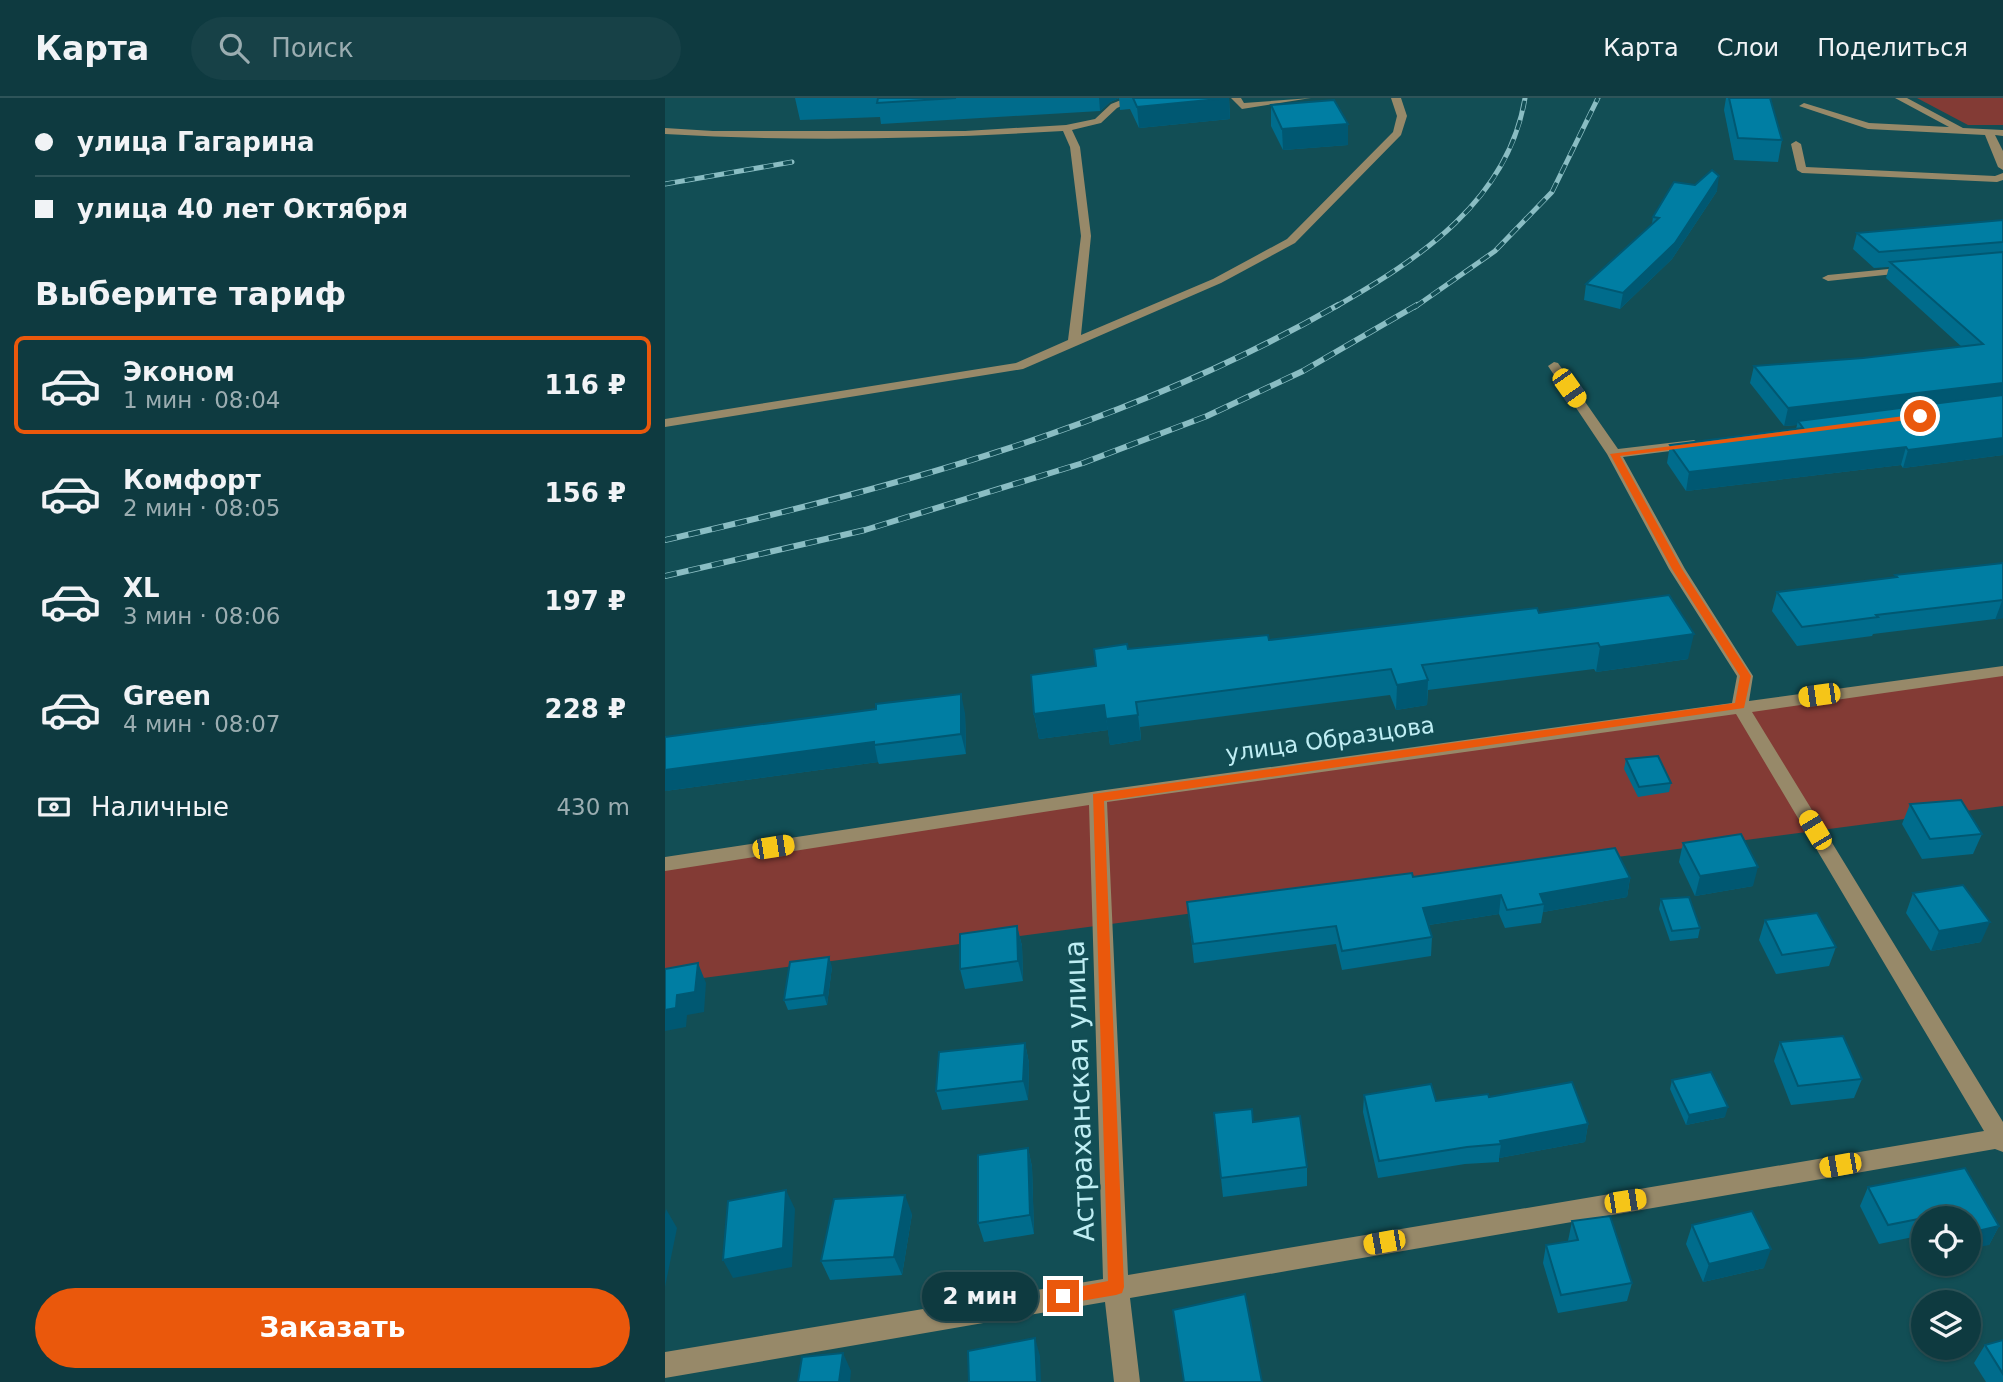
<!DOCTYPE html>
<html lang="ru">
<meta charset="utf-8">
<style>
:root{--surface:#0e3a40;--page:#174147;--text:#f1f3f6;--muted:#9badb1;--line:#2e5459;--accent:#ea580c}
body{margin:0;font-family:"DejaVu Sans",sans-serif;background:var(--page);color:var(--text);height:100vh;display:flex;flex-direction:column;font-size:26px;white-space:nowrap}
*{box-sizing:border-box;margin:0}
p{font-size:23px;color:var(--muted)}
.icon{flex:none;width:38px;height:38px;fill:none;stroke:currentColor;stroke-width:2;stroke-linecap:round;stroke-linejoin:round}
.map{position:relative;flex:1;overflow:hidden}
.drawer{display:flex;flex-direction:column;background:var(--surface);width:665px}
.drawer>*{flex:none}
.hud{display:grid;align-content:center;height:154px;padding:0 35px;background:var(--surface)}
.fabs{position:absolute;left:1246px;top:1108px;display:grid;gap:14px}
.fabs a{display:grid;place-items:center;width:70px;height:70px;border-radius:50%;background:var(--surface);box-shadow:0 2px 5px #0004,0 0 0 2px var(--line);font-size:35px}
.end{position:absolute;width:32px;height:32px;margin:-16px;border:9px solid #ea580c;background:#fff;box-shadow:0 0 0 4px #fff}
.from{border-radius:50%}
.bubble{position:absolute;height:49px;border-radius:24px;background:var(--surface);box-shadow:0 2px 5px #0004,0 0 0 2px var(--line);font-size:23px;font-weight:700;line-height:49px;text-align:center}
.car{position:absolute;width:21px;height:42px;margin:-21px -10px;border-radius:9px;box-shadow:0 0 5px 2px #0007;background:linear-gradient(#f5c518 24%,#345 0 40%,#f5c518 0 76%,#345 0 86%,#f5c518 0)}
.hud b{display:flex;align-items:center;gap:24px;height:66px;font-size:26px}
.hud b+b{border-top:2px solid var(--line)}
.hud i{width:18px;height:18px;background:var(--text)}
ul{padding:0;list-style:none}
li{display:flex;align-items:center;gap:21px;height:98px;margin:0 14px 10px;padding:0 21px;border:4px solid transparent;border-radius:10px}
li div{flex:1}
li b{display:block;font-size:26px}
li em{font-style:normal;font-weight:700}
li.active{border-color:var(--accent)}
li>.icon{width:63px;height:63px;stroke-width:1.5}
h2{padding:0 35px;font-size:32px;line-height:84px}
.pay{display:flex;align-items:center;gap:18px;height:77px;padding:0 35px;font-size:26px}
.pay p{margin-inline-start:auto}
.cta{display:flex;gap:14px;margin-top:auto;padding:14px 35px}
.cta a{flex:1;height:80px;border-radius:42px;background:var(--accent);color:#fff;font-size:28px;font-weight:700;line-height:80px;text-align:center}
header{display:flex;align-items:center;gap:42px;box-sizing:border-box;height:98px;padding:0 35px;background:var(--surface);border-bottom:2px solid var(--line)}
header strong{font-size:33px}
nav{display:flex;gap:38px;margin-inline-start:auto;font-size:24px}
.search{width:490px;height:63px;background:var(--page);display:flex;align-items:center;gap:18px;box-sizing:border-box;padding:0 24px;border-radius:38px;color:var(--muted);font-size:26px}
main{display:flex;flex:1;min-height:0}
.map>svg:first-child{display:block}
.green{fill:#833b35}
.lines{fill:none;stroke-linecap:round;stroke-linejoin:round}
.minor{fill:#978969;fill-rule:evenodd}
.rail-far1-casing{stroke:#8abdc3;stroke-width:5}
.rail-casing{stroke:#8abdc3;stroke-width:6}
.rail-far1{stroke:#124e55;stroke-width:3.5;stroke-dasharray:10;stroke-linecap:butt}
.rail{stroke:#124e55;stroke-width:4.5;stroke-dasharray:12;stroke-linecap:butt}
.wall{fill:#006c8c}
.shaded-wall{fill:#005872}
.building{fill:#007ea3;stroke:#005872;stroke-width:2}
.route{fill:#ea580c}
.labels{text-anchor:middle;stroke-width:5;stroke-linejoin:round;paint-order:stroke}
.street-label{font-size:23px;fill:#bfeef4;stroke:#124e55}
.near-street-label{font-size:28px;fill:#bfeef4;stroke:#124e55}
</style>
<header>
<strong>Карта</strong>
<div class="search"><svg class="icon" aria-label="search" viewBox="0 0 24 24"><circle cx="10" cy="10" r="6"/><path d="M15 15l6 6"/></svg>Поиск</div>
<nav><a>Карта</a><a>Слои</a><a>Поделиться</a></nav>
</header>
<main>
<section class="drawer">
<div class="hud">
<b><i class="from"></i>улица Гагарина</b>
<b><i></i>улица 40 лет Октября</b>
</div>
<h2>Выберите тариф</h2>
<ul>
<li class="active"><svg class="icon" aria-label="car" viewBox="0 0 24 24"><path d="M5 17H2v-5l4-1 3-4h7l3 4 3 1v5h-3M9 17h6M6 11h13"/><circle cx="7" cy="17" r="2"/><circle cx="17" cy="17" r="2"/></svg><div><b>Эконом</b><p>1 мин · 08:04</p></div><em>116 ₽</em></li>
<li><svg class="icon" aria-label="car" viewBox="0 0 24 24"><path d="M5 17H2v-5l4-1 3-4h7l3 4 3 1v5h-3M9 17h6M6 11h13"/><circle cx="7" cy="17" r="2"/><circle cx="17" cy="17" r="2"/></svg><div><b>Комфорт</b><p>2 мин · 08:05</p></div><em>156 ₽</em></li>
<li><svg class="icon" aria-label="car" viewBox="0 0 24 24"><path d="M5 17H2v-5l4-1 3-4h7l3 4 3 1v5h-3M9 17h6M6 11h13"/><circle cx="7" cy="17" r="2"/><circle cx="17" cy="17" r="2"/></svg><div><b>XL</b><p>3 мин · 08:06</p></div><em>197 ₽</em></li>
<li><svg class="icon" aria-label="car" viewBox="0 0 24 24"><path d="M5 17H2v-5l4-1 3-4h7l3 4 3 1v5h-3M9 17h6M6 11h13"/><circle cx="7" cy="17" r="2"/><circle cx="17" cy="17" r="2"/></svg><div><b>Green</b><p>4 мин · 08:07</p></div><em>228 ₽</em></li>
</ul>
<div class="pay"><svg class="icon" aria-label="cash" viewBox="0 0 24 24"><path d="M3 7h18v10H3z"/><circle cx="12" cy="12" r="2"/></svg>Наличные<p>430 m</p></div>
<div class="cta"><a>Заказать</a></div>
</section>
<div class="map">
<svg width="1338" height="1284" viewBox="0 0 1338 1284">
<rect width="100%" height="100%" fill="#124e55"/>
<g class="green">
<polygon points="1252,0 1338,0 1338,27 1303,27"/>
<polygon points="1338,573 1338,708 0,885 0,766"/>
</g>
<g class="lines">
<g class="minor">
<path d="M461,0H474L452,10L436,25L407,32L415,49L426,138L416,237L548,181L622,141L728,34L732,18L726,0H736L742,18L736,37L630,145L556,185L358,271L0,329V321L351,265L403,242L416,138L405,49L398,33C266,41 132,44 0,36V30L48,33H300L401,27L430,21L446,6Z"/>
<polygon points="566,0 576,0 579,5 646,0 577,11"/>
<polygon points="1230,0 1242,0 1298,30 1338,32 1338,38 1330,37 1338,53 1338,72 1333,69 1320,37 1203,31 1134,8 1139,5 1204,25 1284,29"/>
<polygon points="1131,43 1136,46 1141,69 1330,78 1338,75 1338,82 1332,84 1137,75 1132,72 1126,46"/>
<polygon points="1244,169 1250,172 1248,174 1163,183 1157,180 1163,177"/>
<path d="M889,264L893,265L953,351L1029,342L1036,346L1029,350L958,359L1020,471L1088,578L1084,603L1338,568V578L1087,614L1338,1024V1054L1330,1051L465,1200L475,1284H449L440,1204L0,1280V1254L438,1181L424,707L0,773V759L433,693L1067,605L1072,578L1004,471L942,356L883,268ZM1071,616L1319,1033L463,1177L442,704Z"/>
</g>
<g class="rail-far1-casing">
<g id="rail-far1">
<polyline points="0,86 127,64"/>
<path d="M670,209C754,161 843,103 860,0"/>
<polyline points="750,209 830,153 887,94 933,0"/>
</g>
</g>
<g class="rail-casing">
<g id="rail">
<path d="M0,442C233,389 464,327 673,207"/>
<polyline points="0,478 200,432 418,365 542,318 638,273 752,207"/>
</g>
</g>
<use href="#rail-far1" class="rail-far1"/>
<use href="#rail" class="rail"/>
</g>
<g class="wall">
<polygon points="130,0 564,0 565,21 474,30 465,11 455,12 454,0 445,4 435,13 216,26 215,19 135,22"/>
<polygon points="1061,0 1105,0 1117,42 1113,64 1069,62 1059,12"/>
<polygon points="606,7 683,26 683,47 618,52 606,28"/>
<polygon points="1030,87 1052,93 1007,161 955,211 919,202 921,186 987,126 988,119"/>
<polygon points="1338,122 1338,357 1238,370 1236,367 1021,393 1002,365 1005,347 1131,331 1132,327 1119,328 1085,285 1089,268 1198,260 1297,249 1221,180 1224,169 1209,170 1188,151 1192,135"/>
<polygon points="1338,465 1338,520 1208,536 1207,538 1132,548 1107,513 1112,494 1230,479 1230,477"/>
<polygon points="874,515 1023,561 931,574 929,571 763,592 762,607 731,612 725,597 475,629 476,642 445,647 443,632 374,641 369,616 431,568 463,551 604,542"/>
<polygon points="300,615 301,656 214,666 213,664 0,693"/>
<polygon points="961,661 1006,685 1004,694 973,699 959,671"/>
<polygon points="1245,706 1317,736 1308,756 1257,761 1237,726"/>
<polygon points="1018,745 1088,788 1030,798 1014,764"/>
<polygon points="748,779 965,780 962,799 878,814 876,825 840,830 834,816 764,827 767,839 766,858 677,872 671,846 529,865 522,804"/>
<polygon points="1248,795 1316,844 1266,853 1241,815"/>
<polygon points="996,801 1035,830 1033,840 1005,843 994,811"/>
<polygon points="1100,822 1171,849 1164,868 1111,876 1094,842"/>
<polygon points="352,828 357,848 358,883 300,891 295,871"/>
<polygon points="167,869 162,907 123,912 119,902"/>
<polygon points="1115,944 1197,981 1189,1000 1126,1007 1109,963"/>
<polygon points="360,945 364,965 363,1002 277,1012 271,993"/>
<polygon points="1007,982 1060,1019 1021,1027 1005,991"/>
<polygon points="699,997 771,1003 824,999 923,1026 920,1044 834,1060 834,1064 800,1066 713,1080 698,1014"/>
<polygon points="549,1015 588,1024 642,1069 642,1088 558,1099"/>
<polygon points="363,1050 367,1069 369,1136 319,1144 313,1125"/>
<polygon points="1203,1089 1334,1128 1324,1147 1304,1120 1258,1120 1258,1137 1214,1146 1195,1108"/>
<polygon points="247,1116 237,1177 165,1182 156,1163"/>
<polygon points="907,1123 967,1185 962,1203 893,1215 878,1165 881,1147 903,1143"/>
<polygon points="1027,1127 1099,1170 1038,1184 1021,1146"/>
<polygon points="1338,1242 1338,1284 1321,1284 1309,1265 1320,1247"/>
</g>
<g class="shaded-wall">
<polygon points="434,0 454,0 445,4 435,13"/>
<polygon points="564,0 565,21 474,30 472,9"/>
<polygon points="683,26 683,47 618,52 617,31"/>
<polygon points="1054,78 1052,93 1007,161 955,211 958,195"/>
<polygon points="1338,285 1338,301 1133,323 1132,327 1119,328 1123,310"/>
<polygon points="1338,340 1338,357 1238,370 1243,352"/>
<polygon points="1241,349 1236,367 1021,393 1024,374"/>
<polygon points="1338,502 1338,520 1330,522 1337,503"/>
<polygon points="1029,536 1023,561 931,574 935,549"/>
<polygon points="763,582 762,607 731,612 732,587"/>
<polygon points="296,596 300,615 301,656 296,636"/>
<polygon points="439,607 443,632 374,641 369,616"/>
<polygon points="473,617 476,642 445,647 441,621"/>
<polygon points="209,644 213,664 0,693 0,672"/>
<polygon points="1093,769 1088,788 1030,798 1035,778"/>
<polygon points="965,780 962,799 878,814 879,806 875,796"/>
<polygon points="836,797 834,816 757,828 758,810"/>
<polygon points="1325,824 1316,844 1266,853 1274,833"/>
<polygon points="352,828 357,848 358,883 353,863"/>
<polygon points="164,859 167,869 162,907 159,897"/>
<polygon points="33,865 41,885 39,914 22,917 21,929 0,933 0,912"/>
<polygon points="360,945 364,965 363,1002 358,983"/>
<polygon points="1063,1009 1060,1019 1021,1027 1024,1017"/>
<polygon points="923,1026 920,1044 834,1060 836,1046 835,1043"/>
<polygon points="363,1050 367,1069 369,1136 365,1117"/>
<polygon points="121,1092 130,1111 127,1169 68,1180 58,1162"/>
<polygon points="240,1097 247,1116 237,1177 229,1159"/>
<polygon points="1,1111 12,1130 0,1189 0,1116"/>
<polygon points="1334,1128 1324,1147 1304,1151 1304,1135"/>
<polygon points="1106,1151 1099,1170 1038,1184 1044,1166"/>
<polygon points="370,1240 375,1258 376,1284 372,1284"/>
<polygon points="178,1255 186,1273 185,1284 174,1284"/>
</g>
<g class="building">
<polygon points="213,0 291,0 212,5"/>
<polygon points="468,0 564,0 472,9"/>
<polygon points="1064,0 1105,0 1117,42 1073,40"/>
<polygon points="669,2 683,26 617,31 606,7"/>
<polygon points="1047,72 1054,78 1010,145 958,195 921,186 994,120 988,119 1009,84 1030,87"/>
<polygon points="1338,122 1338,144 1214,154 1192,135"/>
<polygon points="1338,154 1338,285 1123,310 1089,268 1198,260 1318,246 1225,164"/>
<polygon points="1338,297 1338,340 1243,352 1241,349 1024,374 1005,347 1138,330 1133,323"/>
<polygon points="1338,465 1338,502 1211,517 1213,519 1137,529 1112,494 1232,479 1230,477"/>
<polygon points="1004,497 1029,536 935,549 933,545 757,567 763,582 732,587 726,571 471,604 473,617 441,621 439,607 369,616 366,577 431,568 429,551 462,546 463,551 603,537 604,542 872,510 874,515"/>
<polygon points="296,596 296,636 209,647 209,644 0,672 0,639 211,611 211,606"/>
<polygon points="993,658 1006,685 974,689 961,661"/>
<polygon points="1296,702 1317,736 1265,741 1245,706"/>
<polygon points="1076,736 1093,769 1035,778 1018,745"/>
<polygon points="950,750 965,780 875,796 879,806 842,812 836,797 758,810 767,839 677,853 671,828 528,846 522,804 747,775 748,779"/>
<polygon points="1298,787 1325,824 1274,833 1248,795"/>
<polygon points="1024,799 1035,830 1007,833 996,801"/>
<polygon points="1152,815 1171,849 1117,857 1100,822"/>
<polygon points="352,828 353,863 295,871 295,836"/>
<polygon points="164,859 159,897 119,902 125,864"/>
<polygon points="33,865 30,894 12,897 11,910 0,912 0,871"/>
<polygon points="1178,938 1197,981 1133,988 1115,944"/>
<polygon points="360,945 358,983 271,993 274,954"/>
<polygon points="1046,974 1063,1009 1024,1017 1007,982"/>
<polygon points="907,984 923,1026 835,1043 836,1046 802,1049 714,1063 699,997 766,986 771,1003 823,996 824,999"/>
<polygon points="587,1011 588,1024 635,1018 642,1069 556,1080 549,1015"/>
<polygon points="363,1050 365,1117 313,1125 313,1057"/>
<polygon points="1300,1070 1334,1128 1304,1135 1304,1120 1270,1120 1268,1118 1223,1127 1203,1089"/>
<polygon points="121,1092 118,1150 58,1162 63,1103"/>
<polygon points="240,1097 229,1159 156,1163 169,1101"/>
<polygon points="1087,1113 1106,1151 1044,1166 1027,1127"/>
<polygon points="945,1118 967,1185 896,1197 881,1147 913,1142 907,1123"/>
<polygon points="580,1196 597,1284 519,1284 508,1212"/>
<polygon points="370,1240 372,1284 304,1284 303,1253"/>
<polygon points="1338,1242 1338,1276 1320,1247"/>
<polygon points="178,1255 174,1284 133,1284 137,1259"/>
</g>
<polygon class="route" points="1255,316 1258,320 955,358 1017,471 1086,578 1079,610 439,703 459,1189 457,1195 451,1197 398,1206 393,1204 390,1198 393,1193 443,1183 428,696 1070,605 1075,578 1007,471 945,356"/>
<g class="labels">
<g class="street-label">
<text transform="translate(665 641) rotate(-8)" y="8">улица Образцова</text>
</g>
<g class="near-street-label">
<text transform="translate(414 993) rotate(-92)" y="10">Астраханская улица</text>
</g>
</g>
</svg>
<div class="fabs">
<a><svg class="icon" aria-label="locate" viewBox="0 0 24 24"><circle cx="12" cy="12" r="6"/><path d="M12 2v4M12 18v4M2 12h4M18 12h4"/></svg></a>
<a><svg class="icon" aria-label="layers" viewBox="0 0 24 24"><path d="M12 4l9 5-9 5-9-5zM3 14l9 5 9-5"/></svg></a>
</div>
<i class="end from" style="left:1255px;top:318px"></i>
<i class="end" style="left:398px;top:1198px"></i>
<div class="bubble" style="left:257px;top:1174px;width:116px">2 мин</div>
<i class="car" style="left:904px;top:290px;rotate:145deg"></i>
<i class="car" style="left:1154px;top:597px;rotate:262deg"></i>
<i class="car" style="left:1150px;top:732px;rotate:329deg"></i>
<i class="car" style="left:108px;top:749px;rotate:81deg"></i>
<i class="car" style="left:1175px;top:1067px;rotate:260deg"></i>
<i class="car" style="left:960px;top:1103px;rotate:81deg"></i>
<i class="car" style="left:719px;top:1144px;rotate:260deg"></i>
</div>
</main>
